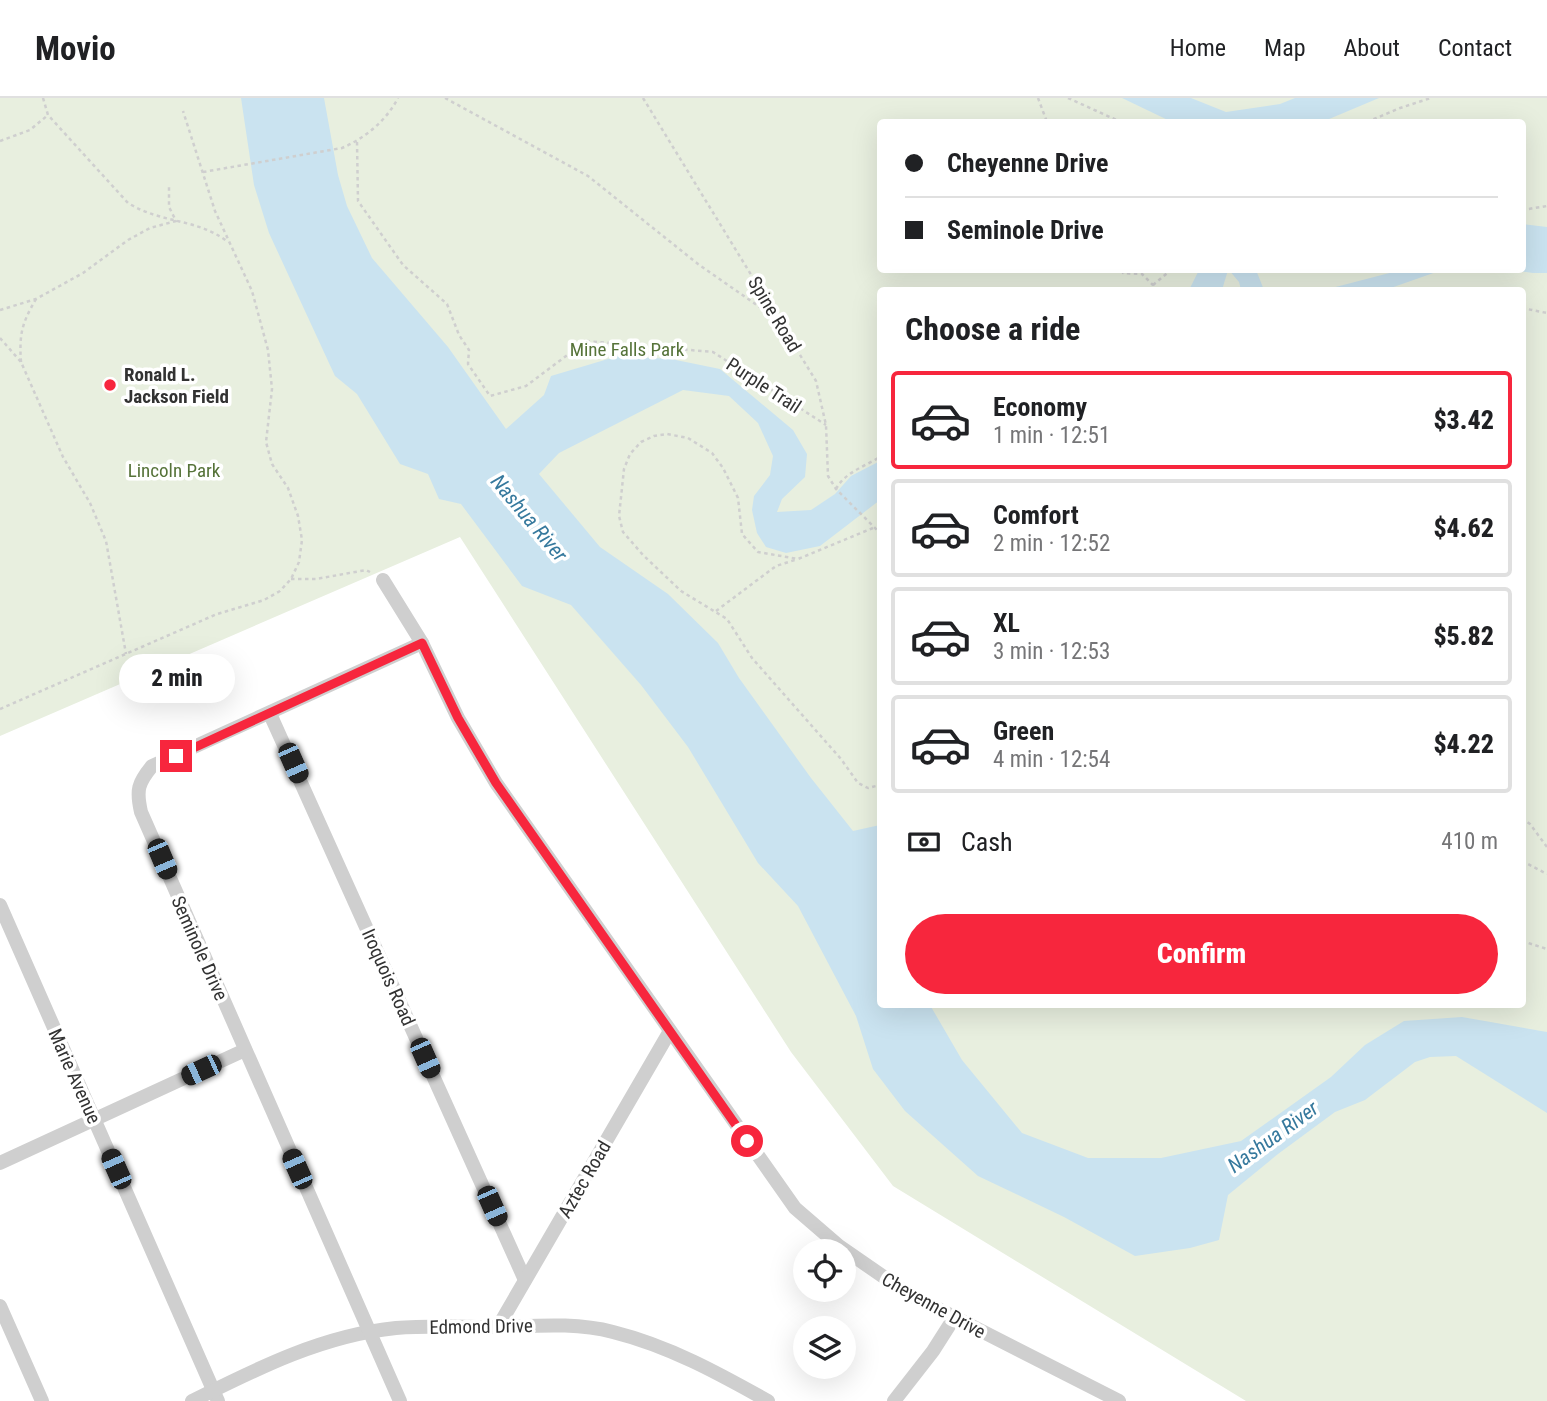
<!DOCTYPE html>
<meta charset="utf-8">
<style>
:root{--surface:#fff;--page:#f2f2f2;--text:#202124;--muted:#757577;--line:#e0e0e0;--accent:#f7263d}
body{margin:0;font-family:"Roboto Condensed",sans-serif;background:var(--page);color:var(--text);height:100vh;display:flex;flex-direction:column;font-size:26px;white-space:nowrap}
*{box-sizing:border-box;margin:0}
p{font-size:23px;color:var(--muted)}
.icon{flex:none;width:38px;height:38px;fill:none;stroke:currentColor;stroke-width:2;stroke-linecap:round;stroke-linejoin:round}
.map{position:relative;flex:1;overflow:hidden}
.side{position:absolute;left:877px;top:189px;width:649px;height:721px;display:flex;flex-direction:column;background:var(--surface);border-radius:7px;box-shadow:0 7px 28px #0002}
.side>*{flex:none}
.banner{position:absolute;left:877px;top:21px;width:649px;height:154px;border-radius:7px;box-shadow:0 7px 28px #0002;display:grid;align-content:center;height:154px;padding:0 28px;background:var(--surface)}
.buttons{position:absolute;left:793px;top:1141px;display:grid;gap:14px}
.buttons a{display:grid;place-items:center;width:63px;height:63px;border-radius:50%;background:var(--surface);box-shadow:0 7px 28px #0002;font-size:35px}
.end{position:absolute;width:32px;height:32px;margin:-16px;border:9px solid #f7263d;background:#fff;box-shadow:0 0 0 4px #fff}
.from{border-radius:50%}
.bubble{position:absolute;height:49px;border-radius:24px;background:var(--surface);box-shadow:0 7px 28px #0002;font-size:23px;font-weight:800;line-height:49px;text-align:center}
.car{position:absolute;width:21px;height:42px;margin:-21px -10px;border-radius:9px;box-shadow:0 0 5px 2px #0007;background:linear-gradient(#222 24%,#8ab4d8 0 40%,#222 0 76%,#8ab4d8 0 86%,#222 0)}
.banner b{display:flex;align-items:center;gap:24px;height:66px;font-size:26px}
.banner b+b{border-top:2px solid var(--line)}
.banner i{width:18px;height:18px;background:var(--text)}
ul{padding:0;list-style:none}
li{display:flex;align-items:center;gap:21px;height:98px;margin:0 14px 10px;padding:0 14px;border:4px solid var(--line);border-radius:7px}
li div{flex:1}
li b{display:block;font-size:26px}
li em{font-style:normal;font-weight:800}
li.on{border-color:var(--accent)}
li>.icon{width:63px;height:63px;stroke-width:1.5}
h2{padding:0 28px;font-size:32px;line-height:84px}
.pay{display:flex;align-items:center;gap:18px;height:77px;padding:0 28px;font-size:26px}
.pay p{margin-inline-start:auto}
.cta{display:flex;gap:14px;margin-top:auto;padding:14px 28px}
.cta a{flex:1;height:80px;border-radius:42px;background:var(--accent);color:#fff;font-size:28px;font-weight:800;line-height:80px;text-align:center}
header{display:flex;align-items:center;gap:42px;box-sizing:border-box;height:98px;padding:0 35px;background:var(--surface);border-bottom:2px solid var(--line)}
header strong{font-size:33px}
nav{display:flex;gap:38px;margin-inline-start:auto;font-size:24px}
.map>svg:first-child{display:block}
.green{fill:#e8efdf;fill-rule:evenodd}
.water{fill:#cae3f0}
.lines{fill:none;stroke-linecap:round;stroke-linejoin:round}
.path{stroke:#cfcfcf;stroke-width:2.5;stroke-dasharray:3.5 3.5;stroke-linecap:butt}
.street{stroke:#cfcfcf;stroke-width:14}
.route{stroke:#f7263d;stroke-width:9}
.poi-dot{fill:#f7263d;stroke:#fff;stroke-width:2.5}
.labels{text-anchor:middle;stroke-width:7;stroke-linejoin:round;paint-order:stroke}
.street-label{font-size:19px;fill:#323232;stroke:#fff}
.park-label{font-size:19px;fill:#567339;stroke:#fff}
.poi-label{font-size:19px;font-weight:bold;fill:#323232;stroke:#fff;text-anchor:start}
.water-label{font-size:21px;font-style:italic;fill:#36799d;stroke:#fff}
</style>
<header>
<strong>Movio</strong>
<nav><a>Home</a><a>Map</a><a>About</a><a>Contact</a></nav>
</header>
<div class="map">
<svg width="1547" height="1303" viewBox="0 0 1547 1303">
<rect width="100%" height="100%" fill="#fff"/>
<path class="green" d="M0,0H1547V1303H1246L893,1088L791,954L460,439L0,638ZM880,24H1522V172H880ZM880,192H1522V906H880Z"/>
<g class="water">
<polygon points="241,0 324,0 338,77 347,108 372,160 448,249 506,331 544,297 551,278 618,258 671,261 720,271 793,332 807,356 805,379 782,401 777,414 811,412 835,396 851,378 880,363 880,402 820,448 786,455 766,449 757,435 752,412 754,398 770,377 773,358 758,325 729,298 683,292 559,355 539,376 600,449 668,496 718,545 739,580 811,680 853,733 880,727 880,906 930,907 962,962 1022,1035 1088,1060 1161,1060 1241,1043 1331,979 1365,947 1404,923 1462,919 1547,934 1547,1015 1456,958 1430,959 1415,964 1365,1002 1335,1014 1278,1056 1228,1097 1219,1142 1190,1150 1135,1158 1064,1119 978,1078 905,1013 873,971 856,918 798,808 758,765 688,649 641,587 571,507 522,488 461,406 439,401 428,376 400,366 357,296 335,278 269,135 254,87"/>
<polygon points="1122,0 1191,0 1226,14 1280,6 1295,0 1379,0 1322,24 1172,24"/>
<polygon points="1523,126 1547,129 1547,175 1533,175 1511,172 1522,172"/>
<polygon points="1199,172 1228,172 1222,192 1189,192"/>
<polygon points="1229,172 1256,172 1264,192 1241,192 1239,184"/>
<polygon points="1401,172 1442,172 1385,192 1324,192"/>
</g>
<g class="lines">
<g class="path">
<path d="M43,0L48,17L128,105C162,126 197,120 228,144"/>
<polyline points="445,0 588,78 698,166 777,221"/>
<polyline points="643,0 816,283 826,327 828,378 836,391 880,435"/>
<polyline points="1038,0 1047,24"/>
<polyline points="1068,0 1121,24"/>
<polyline points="1367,24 1400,10 1431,0"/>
<polyline points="0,43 30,32 48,17"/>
<polyline points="357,44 358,103 403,167 447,206 459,237 469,252 468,266 490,298 526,288 586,243 713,254 826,327"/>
<path d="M203,74L342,50C365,40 386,23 398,0"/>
<polyline points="1522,112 1547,108"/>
<polyline points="1124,172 1123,175 1142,176 1153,187 1154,192"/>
<polyline points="1153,187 1171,172"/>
<polyline points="1522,210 1547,215"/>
<polyline points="0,212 36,201 83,175 128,142 150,130 176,123 169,109 169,89"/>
<polyline points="0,240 21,264 63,359 90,405 106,443 126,556"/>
<path d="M21,264C19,236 22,225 36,201"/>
<path d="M836,391C844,375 865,368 880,359"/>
<polyline points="873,430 798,461 758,454 742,436 738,400 723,370 712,355 688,340 667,336 654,338 641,344 630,356 624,371 619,418 623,434 643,457 681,493 727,521 752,560 841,661 858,685 868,690 880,687"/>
<polyline points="291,481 316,481 366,472 370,474"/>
<polyline points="716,513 776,468 795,462"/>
<polyline points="0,611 217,516 264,502 280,493 291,481 299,464 302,442 298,418 288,390 272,366 266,344 272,291 268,252 252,193 215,113 183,13"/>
<polyline points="1522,720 1530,726 1547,749"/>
<polyline points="1522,763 1547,776"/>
<polyline points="1522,843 1547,851"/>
</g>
<g class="street">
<polyline points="383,482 422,545 458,620 496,685 795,1110 839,1148 907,1195 1119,1303"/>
<polyline points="270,616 525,1182"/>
<polyline points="0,807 218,1303"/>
<polyline points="0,1065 245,952"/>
<polyline points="0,1208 42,1303"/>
<polyline points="498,1229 670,933"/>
<path d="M192,1303C256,1271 323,1237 396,1230C429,1227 463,1229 497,1229C535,1228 575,1224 613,1234C669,1248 718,1275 768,1303"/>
<path d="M400,1303L141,714C136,692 138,685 152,668L422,545"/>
<polyline points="894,1303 933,1253 954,1220"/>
</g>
</g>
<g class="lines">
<polyline class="route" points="176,658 422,545 458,620 496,685 747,1043"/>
</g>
<circle class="poi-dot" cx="110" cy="287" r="7"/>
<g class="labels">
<g class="street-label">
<text transform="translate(775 216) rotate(59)" y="7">Spine Road</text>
<text transform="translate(764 287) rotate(33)" y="7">Purple Trail</text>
<text transform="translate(200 850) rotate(66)" y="7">Seminole Drive</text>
<text transform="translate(389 879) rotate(66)" y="7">Iroquois Road</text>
<text transform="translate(75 978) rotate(66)" y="7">Marie Avenue</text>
<text transform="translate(584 1081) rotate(-60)" y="7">Aztec Road</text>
<text transform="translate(934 1207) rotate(29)" y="7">Cheyenne Drive</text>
<text transform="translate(481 1228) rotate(-1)" y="7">Edmond Drive</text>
</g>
<g class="park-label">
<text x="627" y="258">Mine Falls Park</text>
<text x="174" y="379">Lincoln Park</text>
</g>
<g class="poi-label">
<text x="124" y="283">Ronald L.<tspan x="124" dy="22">Jackson Field</tspan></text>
</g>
<g class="water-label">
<text transform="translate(529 420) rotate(50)" y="7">Nashua River</text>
<text transform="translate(1273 1039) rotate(-36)" y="7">Nashua River</text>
</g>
</g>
</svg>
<div class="buttons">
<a><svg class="icon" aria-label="locate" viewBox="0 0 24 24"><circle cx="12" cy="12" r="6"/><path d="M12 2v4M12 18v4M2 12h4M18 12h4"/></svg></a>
<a><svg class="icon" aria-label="layers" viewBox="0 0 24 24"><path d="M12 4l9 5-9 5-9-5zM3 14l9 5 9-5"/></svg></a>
</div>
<i class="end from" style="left:747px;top:1043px"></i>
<i class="end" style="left:176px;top:658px"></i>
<div class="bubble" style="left:119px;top:556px;width:116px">2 min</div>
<i class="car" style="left:293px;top:665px;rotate:156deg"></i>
<i class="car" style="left:162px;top:761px;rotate:157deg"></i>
<i class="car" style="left:425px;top:960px;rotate:156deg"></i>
<i class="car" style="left:201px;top:972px;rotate:245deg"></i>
<i class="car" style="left:116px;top:1071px;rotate:336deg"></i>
<i class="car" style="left:297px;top:1071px;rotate:336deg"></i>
<i class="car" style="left:492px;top:1108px;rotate:156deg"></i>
<div class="banner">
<b><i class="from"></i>Cheyenne Drive</b>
<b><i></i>Seminole Drive</b>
</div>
<section class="side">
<h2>Choose a ride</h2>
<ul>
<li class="on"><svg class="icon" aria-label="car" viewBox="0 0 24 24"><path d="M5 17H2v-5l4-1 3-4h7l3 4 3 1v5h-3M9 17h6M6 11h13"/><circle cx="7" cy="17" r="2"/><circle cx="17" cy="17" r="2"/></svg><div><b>Economy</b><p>1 min · 12:51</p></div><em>$3.42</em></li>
<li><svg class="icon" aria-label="car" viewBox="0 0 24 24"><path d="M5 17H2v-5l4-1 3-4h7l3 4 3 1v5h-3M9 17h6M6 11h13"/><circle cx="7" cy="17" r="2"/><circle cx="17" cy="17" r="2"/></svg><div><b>Comfort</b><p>2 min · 12:52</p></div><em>$4.62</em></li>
<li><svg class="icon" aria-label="car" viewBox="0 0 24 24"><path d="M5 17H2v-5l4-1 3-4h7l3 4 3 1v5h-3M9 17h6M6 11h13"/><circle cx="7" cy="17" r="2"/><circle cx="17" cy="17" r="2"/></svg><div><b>XL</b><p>3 min · 12:53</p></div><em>$5.82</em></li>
<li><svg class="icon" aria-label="car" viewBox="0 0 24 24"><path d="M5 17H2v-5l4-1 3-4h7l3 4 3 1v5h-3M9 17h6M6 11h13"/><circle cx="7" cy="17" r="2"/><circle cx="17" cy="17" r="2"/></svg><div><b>Green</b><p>4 min · 12:54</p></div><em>$4.22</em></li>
</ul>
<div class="pay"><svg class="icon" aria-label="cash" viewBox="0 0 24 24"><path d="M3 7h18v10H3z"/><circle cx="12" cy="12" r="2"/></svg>Cash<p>410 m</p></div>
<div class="cta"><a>Confirm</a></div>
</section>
</div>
